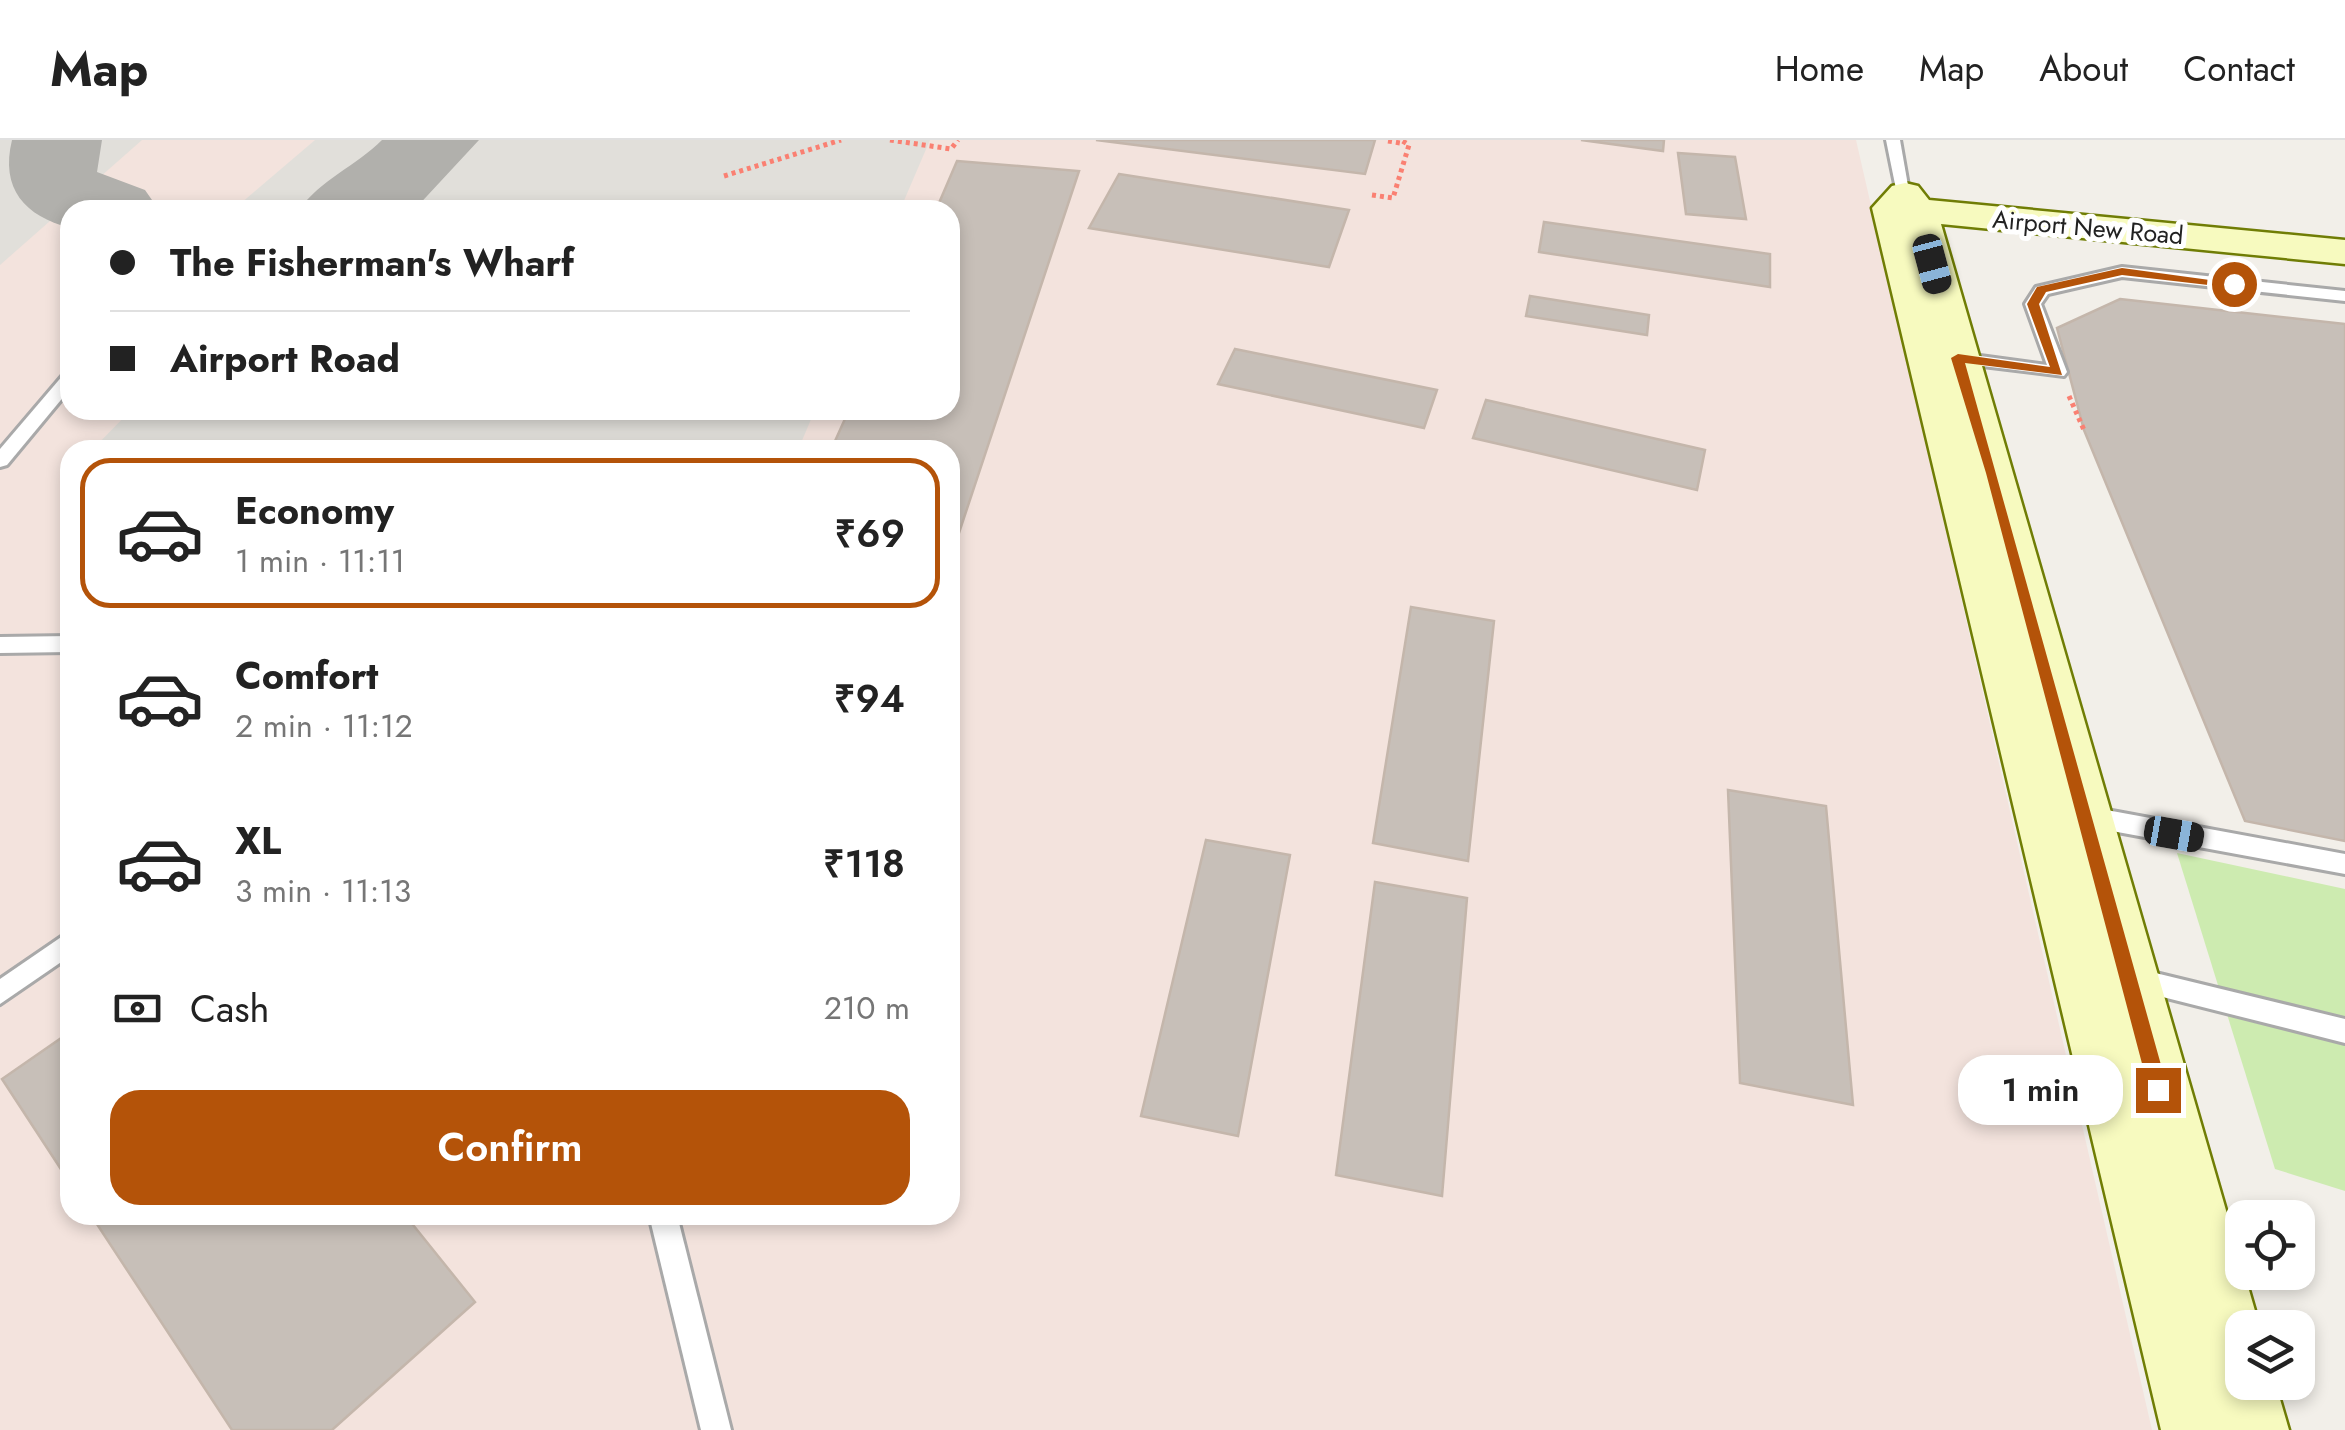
<!DOCTYPE html>
<meta charset="utf-8">
<style>
:root{--surface:#fff;--page:#f2f2f2;--text:#222;--muted:#767676;--line:#e0e0e0;--accent:#b45309}
body{margin:0;font-family:Jost,sans-serif;background:var(--page);color:var(--text);height:100vh;display:flex;flex-direction:column;font-size:38px;white-space:nowrap}
*{box-sizing:border-box;margin:0}
p{font-size:32px;color:var(--muted)}
.icon{flex:none;width:55px;height:55px;fill:none;stroke:currentColor;stroke-width:2;stroke-linecap:round;stroke-linejoin:round}
.map{position:relative;flex:1;overflow:hidden}
.sheet{position:absolute;left:60px;top:300px;width:900px;height:785px;display:flex;flex-direction:column;background:var(--surface);border-radius:30px;box-shadow:0 5px 15px #0003}
.sheet>*{flex:none}
.guide{position:absolute;left:60px;top:60px;width:900px;height:220px;border-radius:30px;box-shadow:0 5px 15px #0003;display:grid;align-content:center;height:220px;padding:0 50px;background:var(--surface)}
.buttons{position:absolute;left:2225px;top:1060px;display:grid;gap:20px}
.buttons a{display:grid;place-items:center;width:90px;height:90px;border-radius:20px;background:var(--surface);box-shadow:0 5px 15px #0003;font-size:50px}
.end{position:absolute;width:45px;height:45px;margin:-22px;border:12px solid #b45309;background:#fff;box-shadow:0 0 0 5px #fff}
.from{border-radius:50%}
.bubble{position:absolute;height:70px;border-radius:30px;background:var(--surface);box-shadow:0 5px 15px #0003;font-size:32px;font-weight:600;line-height:70px;text-align:center}
.car{position:absolute;width:30px;height:60px;margin:-30px -15px;border-radius:12px;box-shadow:0 0 8px 2px #0007;background:linear-gradient(#222 24%,#8ab4d8 0 40%,#222 0 76%,#8ab4d8 0 86%,#222 0)}
.guide b{display:flex;align-items:center;gap:35px;height:95px;font-size:38px}
.guide b+b{border-top:2px solid var(--line)}
.guide i{width:25px;height:25px;background:var(--text)}
ul{padding:18px 0 0;list-style:none}
li{display:flex;align-items:center;gap:30px;height:150px;margin:0 20px 15px;padding:0 30px;border:5px solid transparent;border-radius:30px}
li div{flex:1}
li b{display:block;font-size:38px}
li em{font-style:normal;font-weight:600}
li.selected{border-color:var(--accent)}
li>.icon{width:90px;height:90px;stroke-width:1.5}
.pay{display:flex;align-items:center;gap:25px;height:110px;padding:0 50px;font-size:38px}
.pay p{margin-inline-start:auto}
.cta{display:flex;gap:20px;margin-top:auto;padding:20px 50px}
.cta a{flex:1;height:115px;border-radius:30px;background:var(--accent);color:#fff;font-size:40px;font-weight:600;line-height:115px;text-align:center}
header{display:flex;align-items:center;gap:60px;box-sizing:border-box;height:140px;padding:0 50px;background:var(--surface);border-bottom:2px solid var(--line)}
header strong{font-size:48px}
nav{display:flex;gap:55px;margin-inline-start:auto;font-size:35px}
.map>svg:first-child{display:block}
.military{fill:#f3e3dd;fill-rule:evenodd}
.airport{fill:#e1dfda}
.grass{fill:#cdebb0}
.lines{fill:none;stroke-linecap:round;stroke-linejoin:round}
.taxiway{fill:#b1b0ac;fill-rule:evenodd}
.building{fill:#c7bfb8;stroke:#c4b6ab;stroke-width:2.5}
.service-casing{stroke:#a9a9a9;stroke-width:6}
.secondary-casing{stroke:#707d05;stroke-width:5}
.path{stroke:#fa8072;stroke-width:5;stroke-dasharray:4 4;stroke-linecap:butt}
.service{fill:#fff;fill-rule:evenodd}
.secondary{fill:#f7fabf;fill-rule:evenodd}
.route{fill:#b45309}
.labels{text-anchor:middle;stroke-width:10;stroke-linejoin:round;paint-order:stroke}
.far-street-label{font-size:25px;fill:#222;stroke:#fff}
</style>
<header>
<strong>Map</strong>
<nav><a>Home</a><a>Map</a><a>About</a><a>Contact</a></nav>
</header>
<div class="map">
<svg width="2345" height="1290" viewBox="0 0 2345 1290">
<rect width="100%" height="100%" fill="#f2efe9"/>
<path class="military" d="M0,0H1856L2152,1290H0ZM70,70H950V270H70ZM70,310H950V1075H70Z"/>
<g class="airport">
<polygon points="0,0 142,0 0,125"/>
<polygon points="315,0 930,0 900,70 233,70"/>
<polygon points="131,270 815,270 798,310 92,310"/>
</g>
<polygon class="grass" points="2177,713 2345,749 2345,1051 2275,1029"/>
<g class="lines">
<g class="taxiway">
<path d="M12,0H102L97,32L145,50L159,70H70V88C25,76 0,49 12,0Z"/>
<path d="M382,0H479L414,70H299C320,40 356,26 382,0Z"/>
</g>
</g>
<g class="building">
<polygon points="1096,0 1375,0 1365,34"/>
<polygon points="1581,0 1664,0 1663,11"/>
<polygon points="1678,13 1735,17 1746,79 1686,74"/>
<polygon points="957,21 1079,31 950,420 950,310 831,310 849,270 950,270 950,70 936,70"/>
<polygon points="1119,34 1349,70 1329,127 1089,88"/>
<polygon points="1544,82 1770,114 1770,147 1539,112"/>
<polygon points="1530,156 1649,175 1647,195 1526,176"/>
<polygon points="2120,159 2345,184 2345,701 2245,681 2084,290 2057,188"/>
<polygon points="1235,209 1437,250 1424,288 1218,244"/>
<polygon points="1486,260 1705,310 1697,350 1473,298"/>
<polygon points="1411,467 1494,481 1468,721 1373,703"/>
<polygon points="1728,650 1826,666 1853,965 1740,943"/>
<polygon points="1206,700 1290,715 1238,996 1141,976"/>
<polygon points="1375,742 1467,758 1442,1056 1336,1035"/>
<polygon points="70,892 70,1043 2,939"/>
<polygon points="91,1075 405,1075 475,1162 332,1290 232,1290"/>
</g>
<g class="lines">
<g class="service-casing">
<g id="service">
<polygon points="1886,0 1900,0 1910,57 1897,54"/>
<polygon points="2122,127 2345,151 2345,161 2122,137 2048,154 2041,164 2067,232 2064,236 1958,223 1949,218 1958,213 2047,225 2025,164 2036,147"/>
<polygon points="70,232 70,249 7,325 0,327 0,309 64,234"/>
<polygon points="70,496 70,512 0,513 0,497"/>
<polygon points="2085,666 2345,714 2345,734 2085,686 2077,683 2074,676 2077,669"/>
<polygon points="70,791 70,816 0,864 0,839"/>
<polygon points="2135,828 2345,879 2345,903 2135,850 2126,847 2123,839 2126,831"/>
<polygon points="649,1075 677,1075 731,1290 701,1290"/>
</g>
</g>
<g class="secondary-casing">
<polygon id="secondary" points="1905,43 1918,46 1929,60 2345,100 2345,124 1941,84 2260,1188 2242,1188 2242,1242 2275,1242 2289,1290 2161,1290 1872,68 1892,46"/>
</g>
<g class="path">
<polyline points="890,0 951,9 958,0"/>
<polyline points="1388,1 1400,3"/>
<polyline points="724,36 841,0"/>
<polyline points="1372,55 1393,58 1409,5 1401,0"/>
<polyline points="2069,256 2084,290"/>
</g>
<use href="#service" class="service"/>
<use href="#secondary" class="secondary"/>
</g>
<polygon class="route" points="2122,128 2239,144 2234,148 2122,135 2046,152 2039,164 2062,235 1965,223 2168,950 2158,960 2149,950 1986,333 1951,218 1958,214 2050,227 2027,164 2037,147"/>
<g class="labels">
<g class="far-street-label">
<text transform="translate(2088 87) rotate(5)" y="9">Airport New Road</text>
</g>
</g>
</svg>
<div class="buttons">
<a><svg class="icon" aria-label="locate" viewBox="0 0 24 24"><circle cx="12" cy="12" r="6"/><path d="M12 2v4M12 18v4M2 12h4M18 12h4"/></svg></a>
<a><svg class="icon" aria-label="layers" viewBox="0 0 24 24"><path d="M12 4l9 5-9 5-9-5zM3 14l9 5 9-5"/></svg></a>
</div>
<i class="end from" style="left:2234px;top:144px"></i>
<i class="end" style="left:2158px;top:950px"></i>
<div class="bubble" style="left:1958px;top:915px;width:165px">1 min</div>
<i class="car" style="left:1932px;top:124px;rotate:165deg"></i>
<i class="car" style="left:2174px;top:694px;rotate:100deg"></i>
<div class="guide">
<b><i class="from"></i>The Fisherman's Wharf</b>
<b><i></i>Airport Road</b>
</div>
<section class="sheet">
<ul>
<li class="selected"><svg class="icon" aria-label="car" viewBox="0 0 24 24"><path d="M5 17H2v-5l4-1 3-4h7l3 4 3 1v5h-3M9 17h6M6 11h13"/><circle cx="7" cy="17" r="2"/><circle cx="17" cy="17" r="2"/></svg><div><b>Economy</b><p>1 min · 11:11</p></div><em>₹69</em></li>
<li><svg class="icon" aria-label="car" viewBox="0 0 24 24"><path d="M5 17H2v-5l4-1 3-4h7l3 4 3 1v5h-3M9 17h6M6 11h13"/><circle cx="7" cy="17" r="2"/><circle cx="17" cy="17" r="2"/></svg><div><b>Comfort</b><p>2 min · 11:12</p></div><em>₹94</em></li>
<li><svg class="icon" aria-label="car" viewBox="0 0 24 24"><path d="M5 17H2v-5l4-1 3-4h7l3 4 3 1v5h-3M9 17h6M6 11h13"/><circle cx="7" cy="17" r="2"/><circle cx="17" cy="17" r="2"/></svg><div><b>XL</b><p>3 min · 11:13</p></div><em>₹118</em></li>
</ul>
<div class="pay"><svg class="icon" aria-label="cash" viewBox="0 0 24 24"><path d="M3 7h18v10H3z"/><circle cx="12" cy="12" r="2"/></svg>Cash<p>210 m</p></div>
<div class="cta"><a>Confirm</a></div>
</section>
</div>
